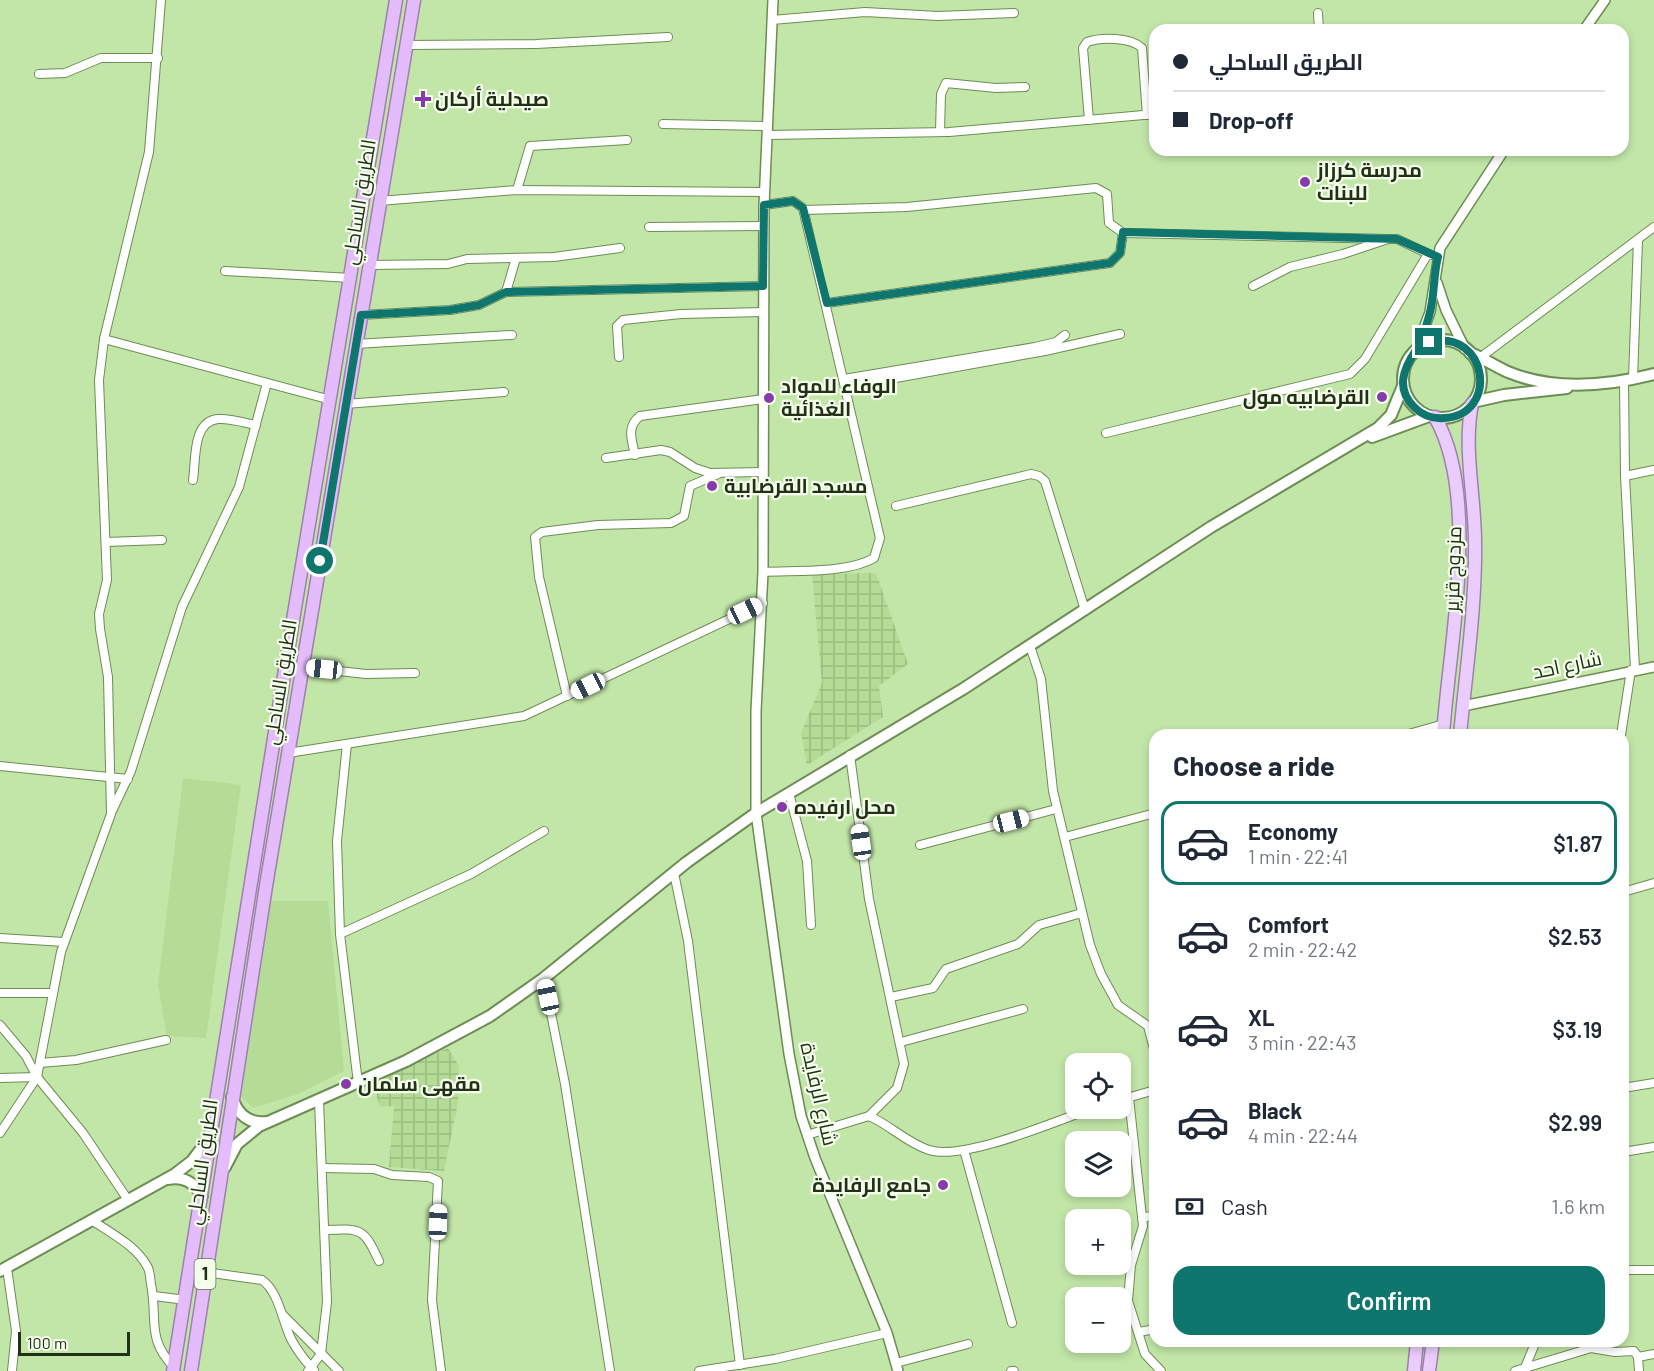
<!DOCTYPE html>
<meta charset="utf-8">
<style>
:root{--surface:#fff;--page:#f6f6f7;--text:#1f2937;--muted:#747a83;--line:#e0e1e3;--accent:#0f766e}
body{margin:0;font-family:Barlow,Cairo,sans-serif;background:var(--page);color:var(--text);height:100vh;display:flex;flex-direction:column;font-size:22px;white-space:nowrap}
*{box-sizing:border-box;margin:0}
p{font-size:20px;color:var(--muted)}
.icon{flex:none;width:33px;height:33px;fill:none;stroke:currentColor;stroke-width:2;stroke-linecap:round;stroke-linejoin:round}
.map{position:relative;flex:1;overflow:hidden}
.details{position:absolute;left:1149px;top:729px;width:480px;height:618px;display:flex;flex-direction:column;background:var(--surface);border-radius:18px;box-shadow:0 3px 9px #0003}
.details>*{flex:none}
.top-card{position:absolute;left:1149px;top:24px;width:480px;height:132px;border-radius:18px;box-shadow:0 3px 9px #0003;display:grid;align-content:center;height:132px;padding:0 24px;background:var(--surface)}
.buttons{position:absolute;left:1065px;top:1053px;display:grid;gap:12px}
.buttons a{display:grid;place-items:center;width:66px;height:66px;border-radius:12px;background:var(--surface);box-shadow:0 3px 9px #0003;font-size:30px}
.scale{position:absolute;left:18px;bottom:15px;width:112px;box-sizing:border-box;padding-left:6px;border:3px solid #233018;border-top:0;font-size:16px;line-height:21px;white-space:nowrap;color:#233018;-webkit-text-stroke:4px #f3feeb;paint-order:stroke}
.end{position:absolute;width:27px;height:27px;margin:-14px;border:8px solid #0f766e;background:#fff;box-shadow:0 0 0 3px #fff}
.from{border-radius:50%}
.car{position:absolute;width:18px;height:36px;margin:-18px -9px;border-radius:8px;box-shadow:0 0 4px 2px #0007;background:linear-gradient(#fff 24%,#345 0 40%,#fff 0 76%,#345 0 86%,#fff 0)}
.top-card b{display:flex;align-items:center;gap:21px;height:57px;font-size:22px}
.top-card b+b{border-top:2px solid var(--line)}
.top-card i{width:15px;height:15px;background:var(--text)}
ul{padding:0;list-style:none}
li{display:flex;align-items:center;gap:18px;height:84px;margin:0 12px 9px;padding:0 12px;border:3px solid transparent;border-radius:18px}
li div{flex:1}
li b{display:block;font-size:22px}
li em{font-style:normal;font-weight:600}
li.on{border-color:var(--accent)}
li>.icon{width:54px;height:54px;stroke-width:1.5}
h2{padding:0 24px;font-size:27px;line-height:72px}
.pay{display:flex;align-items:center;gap:15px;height:66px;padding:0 24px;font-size:22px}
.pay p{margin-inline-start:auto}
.action{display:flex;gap:12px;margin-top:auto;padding:12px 24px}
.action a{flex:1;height:69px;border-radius:18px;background:var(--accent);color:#fff;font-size:24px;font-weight:600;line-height:69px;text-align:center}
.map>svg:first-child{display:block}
.built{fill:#b4dc97}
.industrial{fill:url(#industrial-grid)}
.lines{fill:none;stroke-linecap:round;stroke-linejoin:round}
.minor-casing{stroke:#6c8d53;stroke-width:10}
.tertiary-casing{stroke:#6c8d53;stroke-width:12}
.secondary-casing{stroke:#6c8d53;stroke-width:14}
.primary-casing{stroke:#9d80ac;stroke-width:15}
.trunk-casing{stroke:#9d80ac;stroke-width:15}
.minor{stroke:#fff;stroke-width:8}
.tertiary{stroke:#fff;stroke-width:9}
.secondary{stroke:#fff;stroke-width:10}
.primary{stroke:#ebcdfd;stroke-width:12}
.trunk{stroke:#e4bcfc;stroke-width:12}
.route{stroke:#0f766e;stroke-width:8}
.poi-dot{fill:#863aac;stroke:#f3feeb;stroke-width:2}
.labels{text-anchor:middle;stroke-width:4.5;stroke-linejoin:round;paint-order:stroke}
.shield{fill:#f3feeb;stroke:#616e57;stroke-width:1.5}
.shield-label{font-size:18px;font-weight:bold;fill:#233018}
.poi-label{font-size:20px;font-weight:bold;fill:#233018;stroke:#f3feeb;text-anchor:start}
.street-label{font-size:20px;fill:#233018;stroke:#f3feeb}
</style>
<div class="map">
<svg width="1654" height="1371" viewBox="0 0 1654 1371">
<defs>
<pattern id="industrial-grid" width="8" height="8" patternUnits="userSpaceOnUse" patternTransform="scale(1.5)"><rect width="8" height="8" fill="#b4dc97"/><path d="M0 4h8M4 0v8" fill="none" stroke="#9abd81"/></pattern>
</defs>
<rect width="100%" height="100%" fill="#c2e6a8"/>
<g class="built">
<polygon points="183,778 241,785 206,1038 167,1036 158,985"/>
<polygon points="271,901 328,901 344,1071 298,1094 253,1108 241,1096"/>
</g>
<g class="industrial">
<polygon points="876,573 908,664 879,686 883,717 807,765 801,733 822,683 812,574"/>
<polygon points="448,1048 459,1066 458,1103 444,1171 389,1167 394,1106 380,1107 372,1081"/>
</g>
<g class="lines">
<g class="minor-casing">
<g id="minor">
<polyline points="1318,13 1319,30"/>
<polyline points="772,20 865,12 938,16 1014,13"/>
<polyline points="406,45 536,44 668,37"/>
<polyline points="39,74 65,73 101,58 158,58"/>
<path d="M1089,120L1083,48L1087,42C1101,37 1131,37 1142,48L1147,115"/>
<polyline points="663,124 768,126"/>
<polyline points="940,132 941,94 946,83 996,88 1025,87"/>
<polyline points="767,135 949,132 1155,114"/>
<polyline points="517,190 530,146 627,140"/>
<polyline points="379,201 517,190 764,192"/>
<polyline points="804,210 907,207 1096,188 1107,194 1109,223 1123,233 1388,239"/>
<polyline points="649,227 763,226"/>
<polyline points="369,265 448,264 467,259 554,257 620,248"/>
<polyline points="225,271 351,278"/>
<polyline points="1253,286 1290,267 1343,254 1388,239 1397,239 1431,255"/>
<polyline points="506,292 516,258"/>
<polyline points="827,303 1110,263 1120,253 1123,233"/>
<polyline points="361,315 450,310 479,305 506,292 763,286"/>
<polyline points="104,339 331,400"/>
<polyline points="355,344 512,335"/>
<polyline points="619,357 617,326 623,320 681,314 763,312"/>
<polyline points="1481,357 1654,227"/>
<polyline points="844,379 1035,347 1056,342 1065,335"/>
<polyline points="1633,379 1638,240"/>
<polyline points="1624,380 1625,476 1635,669"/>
<polyline points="846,387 1045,351 1120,334"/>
<polyline points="345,404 504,392"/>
<polyline points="1106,433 1350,374 1365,359 1428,254"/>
<path d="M635,455C632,440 626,427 640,416L763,399"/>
<polyline points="606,458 661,450 670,452 695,468 710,473 763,472"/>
<polyline points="1625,476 1654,470"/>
<path d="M193,480C196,461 192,421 218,419C230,418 245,423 256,425"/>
<polyline points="896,506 1031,474 1039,476 1045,481 1085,610"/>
<polyline points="106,542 162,540"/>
<path d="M763,572C794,570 847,574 874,558L880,538L803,208L793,201L764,205"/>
<polyline points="1030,646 1041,679 1053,791 1090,945 1101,974 1118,1005 1148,1026 1155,1053"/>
<polyline points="302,667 366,674 415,673"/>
<polyline points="567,696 539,577 535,537 542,532 598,525 671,523 684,516 690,486 718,474"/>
<polyline points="1405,735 1444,724"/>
<polyline points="1621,735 1631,670"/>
<polyline points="347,744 337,841 340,934 358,1083"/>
<polyline points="288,753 524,716 763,603"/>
<polyline points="850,755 869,899 904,1064 897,1088 869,1116"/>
<polyline points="0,766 128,779"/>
<polyline points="789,793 807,861 811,925"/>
<polyline points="111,813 131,771 182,607 239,487 267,383"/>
<polyline points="1065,837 1155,813"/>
<polyline points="920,845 1056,809"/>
<polyline points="674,873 688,941 740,1365"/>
<polyline points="1623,892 1654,883"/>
<polyline points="340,934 471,874 544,831"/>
<polyline points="0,938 64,942"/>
<polyline points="544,978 565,1084 610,1371"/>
<polyline points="0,993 53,993"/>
<polyline points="891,997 933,988 946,969 1018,944 1039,925 1082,913"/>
<polyline points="0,1025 26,1056 37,1077 83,1133 128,1200"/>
<polyline points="901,1042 1023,1009"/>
<polyline points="40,1063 76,1060 166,1040"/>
<polyline points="0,1078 37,1077"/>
<polyline points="1623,1088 1654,1083"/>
<polyline points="1129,1098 1143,1226 1131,1265 1128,1301 1145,1354 1161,1371"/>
<polyline points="1120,1100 1155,1090"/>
<polyline points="0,1133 37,1077 61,952 111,814 108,677 100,629 99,614 107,580 99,380 104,339 149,152 161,0"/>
<path d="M807,1135L869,1116C890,1125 907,1143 929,1150C964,1161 1056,1121 1093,1108"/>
<polyline points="964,1150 1012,1323"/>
<polyline points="1623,1152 1654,1147"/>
<polyline points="323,1168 374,1169 392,1175 429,1177 438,1181 432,1300 441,1371"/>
<polyline points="1142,1218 1155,1215"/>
<path d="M93,1221C111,1233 136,1246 147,1266C150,1270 150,1278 151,1284C158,1319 146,1339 174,1367"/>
<path d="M326,1230C362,1228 364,1229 379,1261"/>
<polyline points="7,1268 16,1331 12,1371"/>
<polyline points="1623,1270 1654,1270"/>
<path d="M205,1272L262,1280C279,1292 282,1320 291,1339C297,1350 305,1361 314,1370"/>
<polyline points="154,1296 186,1300"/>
<polyline points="283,1315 339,1371"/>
<polyline points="1139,1332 1155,1329"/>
<polyline points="1638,1357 1654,1354"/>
<polyline points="896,1363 968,1344"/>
<polyline points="1524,1370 1536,1341"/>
<polyline points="308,1371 321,1354 327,1302 319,1101"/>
<polyline points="699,1371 775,1359 887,1333"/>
<polyline points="1011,1371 1014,1371"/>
<polyline points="1515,1371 1591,1348 1615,1352 1634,1351 1638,1357 1639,1371"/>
</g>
</g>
<g class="tertiary-casing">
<g id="tertiary">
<polyline points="773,0 764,205 763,572 756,711 756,813 789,1054 801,1116 815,1158 887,1333 898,1371"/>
<polyline points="1584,30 1605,0"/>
<polyline points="1437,283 1446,310 1465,349"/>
<polyline points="1416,350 1430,312 1440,248 1504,150"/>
<polyline points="1463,706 1654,667"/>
</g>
</g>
<g class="secondary-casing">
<g id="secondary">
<circle cx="1442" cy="379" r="39"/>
<path d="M1470,353C1483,358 1495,366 1508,372C1554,391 1607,386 1654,374"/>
<polyline points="1473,402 1504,395 1567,388"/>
<polyline points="1372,437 1429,416"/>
<path d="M232,1097C237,1114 249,1124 267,1122"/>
<polyline points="225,1167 237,1144 259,1126 406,1061 490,1016 544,978 687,862 756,813 963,689 1211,527 1378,428 1391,415 1403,386"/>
<path d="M168,1179C183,1176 195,1183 202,1196"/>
<polyline points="0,1271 175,1174 192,1161 210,1137"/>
</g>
</g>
<g class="primary-casing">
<g id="primary">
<path d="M1435,417C1481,497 1449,645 1443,735"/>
<path d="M1460,735C1466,671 1476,606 1475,542C1475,496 1463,449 1472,404"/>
<polyline points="1414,1371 1417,1341"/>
<polyline points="1429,1371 1433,1341"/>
</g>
</g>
<g class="trunk-casing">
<g id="trunk">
<polyline points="173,1371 291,632 396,0"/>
<polyline points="191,1371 266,886 414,0"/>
</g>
</g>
<use href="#minor" class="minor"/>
<use href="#tertiary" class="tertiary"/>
<use href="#secondary" class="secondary"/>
<use href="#primary" class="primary"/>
<use href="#trunk" class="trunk"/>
</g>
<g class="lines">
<path class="route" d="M320,561L361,315L450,310L479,305L506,292L763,286L764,205L793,201L803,208L827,303L1110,263L1120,253L1123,232L1397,239L1438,257C1433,276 1435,296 1429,316C1426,327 1422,340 1416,350C1404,368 1395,388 1414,407C1422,415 1433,419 1444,418C1499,416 1489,328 1429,342"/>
</g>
<g class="poi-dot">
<path d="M420 90h6v6h6v6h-6v6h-6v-6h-6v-6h6z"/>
<circle cx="1305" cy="182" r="6"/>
<circle cx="1382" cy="397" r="6"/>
<circle cx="769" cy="398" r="6"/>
<circle cx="712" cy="486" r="6"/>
<circle cx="782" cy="807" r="6"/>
<circle cx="346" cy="1084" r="6"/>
<circle cx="943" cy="1185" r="6"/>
</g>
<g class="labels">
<rect class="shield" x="194.5" y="1259" width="21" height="30" rx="4.5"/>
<g class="shield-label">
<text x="205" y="1280">1</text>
</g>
<g class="poi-label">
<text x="435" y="106">صيدلية أركان</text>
<text x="1317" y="177">مدرسة كرزاز<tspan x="1317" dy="23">للبنات</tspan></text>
<text x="781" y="393">الوفاء للمواد<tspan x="781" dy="23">الغذائية</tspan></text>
<text x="1370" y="404" text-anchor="end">القرضابيه مول</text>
<text x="724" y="493">مسجد القرضابية</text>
<text x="794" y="814">محل ارفيده</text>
<text x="358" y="1091">مقهى سلمان</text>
<text x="931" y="1192" text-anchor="end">جامع الرفايدة</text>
</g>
<g class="street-label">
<text transform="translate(359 202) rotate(-81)" y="7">الطريق الساحلي</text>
<text transform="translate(1453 569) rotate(-88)" y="7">مزدوج قزير</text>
<text transform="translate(1567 665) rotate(-12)" y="7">شارع احد</text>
<text transform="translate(280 682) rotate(-81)" y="7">الطريق الساحلي</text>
<text transform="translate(819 1094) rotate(77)" y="7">شارع الرفايدة</text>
<text transform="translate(202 1162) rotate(-82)" y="7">الطريق الساحلي</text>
</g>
</g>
</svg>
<div class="buttons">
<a><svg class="icon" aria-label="locate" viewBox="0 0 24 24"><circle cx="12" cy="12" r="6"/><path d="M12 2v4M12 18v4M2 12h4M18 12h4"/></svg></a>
<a><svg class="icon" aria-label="layers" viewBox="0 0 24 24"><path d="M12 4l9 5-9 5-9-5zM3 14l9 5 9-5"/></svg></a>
<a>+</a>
<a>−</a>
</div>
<div class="scale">100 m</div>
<i class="end from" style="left:320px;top:561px"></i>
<i class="end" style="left:1429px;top:342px"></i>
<i class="car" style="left:745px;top:611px;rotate:65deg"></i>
<i class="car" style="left:324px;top:669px;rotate:276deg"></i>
<i class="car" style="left:588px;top:686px;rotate:244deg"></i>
<i class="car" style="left:1011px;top:821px;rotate:76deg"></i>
<i class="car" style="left:861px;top:842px;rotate:352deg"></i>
<i class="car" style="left:548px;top:997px;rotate:348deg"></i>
<i class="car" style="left:438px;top:1222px;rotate:2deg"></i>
<div class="top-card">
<b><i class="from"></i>الطريق الساحلي</b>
<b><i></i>Drop-off</b>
</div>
<section class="details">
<h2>Choose a ride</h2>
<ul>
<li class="on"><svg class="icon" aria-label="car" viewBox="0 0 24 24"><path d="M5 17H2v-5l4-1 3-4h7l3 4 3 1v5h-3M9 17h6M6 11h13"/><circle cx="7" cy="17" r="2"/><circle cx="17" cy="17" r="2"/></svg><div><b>Economy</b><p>1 min · 22:41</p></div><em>$1.87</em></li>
<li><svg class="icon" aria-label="car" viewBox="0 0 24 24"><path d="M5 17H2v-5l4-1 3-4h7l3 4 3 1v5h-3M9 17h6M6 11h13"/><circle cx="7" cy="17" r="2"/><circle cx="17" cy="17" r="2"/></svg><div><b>Comfort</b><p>2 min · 22:42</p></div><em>$2.53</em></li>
<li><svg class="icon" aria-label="car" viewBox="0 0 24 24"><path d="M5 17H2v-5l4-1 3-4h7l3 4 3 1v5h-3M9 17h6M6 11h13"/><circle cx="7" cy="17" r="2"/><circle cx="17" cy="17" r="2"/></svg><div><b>XL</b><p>3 min · 22:43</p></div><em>$3.19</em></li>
<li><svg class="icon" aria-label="car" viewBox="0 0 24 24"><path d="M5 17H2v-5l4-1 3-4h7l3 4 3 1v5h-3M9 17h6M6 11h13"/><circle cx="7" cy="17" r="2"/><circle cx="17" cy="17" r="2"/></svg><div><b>Black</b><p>4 min · 22:44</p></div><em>$2.99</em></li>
</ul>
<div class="pay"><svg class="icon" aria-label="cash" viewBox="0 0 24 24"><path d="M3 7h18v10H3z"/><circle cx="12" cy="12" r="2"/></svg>Cash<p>1.6 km</p></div>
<div class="action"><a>Confirm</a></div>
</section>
</div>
